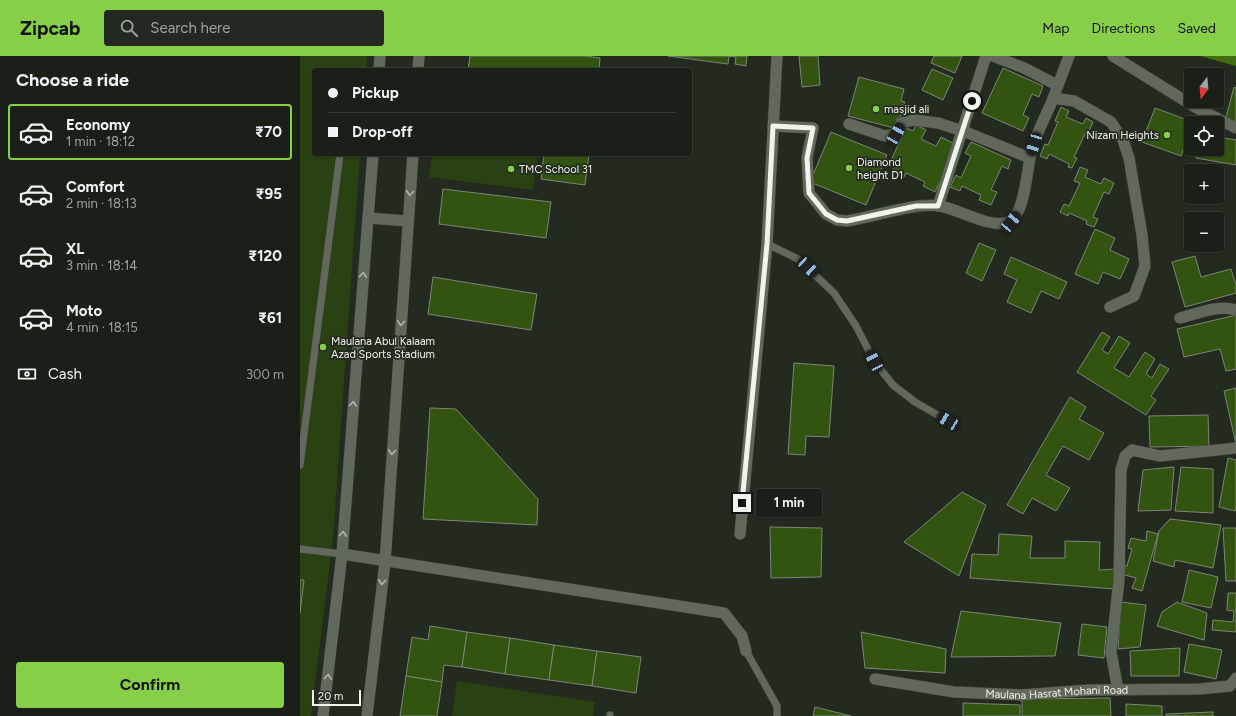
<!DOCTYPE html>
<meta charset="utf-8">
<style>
:root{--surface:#1a2017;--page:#232820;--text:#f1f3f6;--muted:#9fa3a1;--line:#383e36;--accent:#88cf49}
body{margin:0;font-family:Figtree,sans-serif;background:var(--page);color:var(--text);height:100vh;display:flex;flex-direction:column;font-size:15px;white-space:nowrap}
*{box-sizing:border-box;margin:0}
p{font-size:13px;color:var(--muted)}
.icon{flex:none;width:22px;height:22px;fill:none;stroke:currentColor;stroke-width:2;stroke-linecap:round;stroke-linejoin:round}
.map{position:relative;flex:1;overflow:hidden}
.panel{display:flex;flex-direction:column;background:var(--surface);width:300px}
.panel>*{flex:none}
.banner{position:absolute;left:12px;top:12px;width:380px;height:88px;border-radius:4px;box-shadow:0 1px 3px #0004,0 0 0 1px var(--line);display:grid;align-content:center;height:88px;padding:0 16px;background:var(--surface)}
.needle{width:26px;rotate:196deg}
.tools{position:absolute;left:884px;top:12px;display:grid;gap:8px}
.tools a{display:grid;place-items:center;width:40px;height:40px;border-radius:4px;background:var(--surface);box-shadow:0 1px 3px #0004,0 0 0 1px var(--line);font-size:20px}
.scale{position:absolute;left:12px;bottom:10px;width:49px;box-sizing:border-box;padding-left:4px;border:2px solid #eff4ed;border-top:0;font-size:11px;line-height:14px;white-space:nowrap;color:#eff4ed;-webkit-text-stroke:3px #232a1f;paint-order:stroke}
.end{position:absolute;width:18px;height:18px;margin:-9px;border:5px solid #eff4ed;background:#111;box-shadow:0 0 0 2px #111}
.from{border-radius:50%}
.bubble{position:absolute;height:28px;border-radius:4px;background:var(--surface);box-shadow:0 1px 3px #0004,0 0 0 1px var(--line);font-size:13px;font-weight:700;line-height:28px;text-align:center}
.car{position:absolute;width:12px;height:24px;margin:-12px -6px;border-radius:5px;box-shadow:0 0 3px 1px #0007;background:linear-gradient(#222 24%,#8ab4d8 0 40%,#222 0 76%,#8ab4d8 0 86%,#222 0)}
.banner b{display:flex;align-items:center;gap:14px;height:38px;font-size:15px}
.banner b+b{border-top:1px solid var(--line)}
.banner i{width:10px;height:10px;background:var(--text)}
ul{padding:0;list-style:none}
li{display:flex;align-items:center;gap:12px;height:56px;margin:0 8px 6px;padding:0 8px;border:2px solid transparent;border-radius:4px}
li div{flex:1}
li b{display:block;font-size:15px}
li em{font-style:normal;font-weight:700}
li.selected{border-color:var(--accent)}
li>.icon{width:36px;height:36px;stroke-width:1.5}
h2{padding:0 16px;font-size:18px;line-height:48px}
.pay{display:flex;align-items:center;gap:10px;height:44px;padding:0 16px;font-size:15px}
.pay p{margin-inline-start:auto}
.button{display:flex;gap:8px;margin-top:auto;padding:8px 16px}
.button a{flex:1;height:46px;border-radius:4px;background:var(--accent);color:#111;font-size:16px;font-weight:700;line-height:46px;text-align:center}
header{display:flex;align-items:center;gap:24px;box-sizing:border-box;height:56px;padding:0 20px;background:var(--accent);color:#111}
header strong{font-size:19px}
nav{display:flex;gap:22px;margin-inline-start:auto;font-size:14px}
.search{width:280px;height:36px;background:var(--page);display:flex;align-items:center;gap:10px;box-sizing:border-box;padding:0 14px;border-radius:4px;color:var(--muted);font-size:15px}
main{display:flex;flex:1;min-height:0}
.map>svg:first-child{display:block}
.green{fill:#294113}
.water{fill:#406d0f}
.building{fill:#325410;stroke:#7d8578}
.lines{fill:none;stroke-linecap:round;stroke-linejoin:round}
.service-casing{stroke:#3f443b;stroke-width:8}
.minor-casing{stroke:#3f443b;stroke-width:12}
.tertiary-casing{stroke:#3f443b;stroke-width:12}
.service{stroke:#61695d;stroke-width:7}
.minor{stroke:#61695d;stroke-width:11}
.tertiary{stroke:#61695d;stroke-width:11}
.oneway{stroke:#afb5ac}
.route{stroke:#eff4ed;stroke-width:5}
.poi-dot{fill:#88cf49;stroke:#232a1f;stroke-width:1.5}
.labels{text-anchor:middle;stroke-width:3.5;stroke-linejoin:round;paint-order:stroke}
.poi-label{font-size:11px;fill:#eff4ed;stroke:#232a1f;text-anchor:start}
.street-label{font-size:11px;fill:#eff4ed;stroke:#232a1f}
</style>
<header>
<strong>Zipcab</strong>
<div class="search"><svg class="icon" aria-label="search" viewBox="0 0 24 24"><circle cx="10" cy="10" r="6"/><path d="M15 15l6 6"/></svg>Search here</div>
<nav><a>Map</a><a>Directions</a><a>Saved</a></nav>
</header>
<main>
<section class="panel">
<h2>Choose a ride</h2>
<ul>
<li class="selected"><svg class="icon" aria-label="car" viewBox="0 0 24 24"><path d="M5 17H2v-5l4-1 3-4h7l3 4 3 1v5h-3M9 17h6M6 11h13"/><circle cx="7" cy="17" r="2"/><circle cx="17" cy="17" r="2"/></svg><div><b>Economy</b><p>1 min · 18:12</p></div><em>₹70</em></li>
<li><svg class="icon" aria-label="car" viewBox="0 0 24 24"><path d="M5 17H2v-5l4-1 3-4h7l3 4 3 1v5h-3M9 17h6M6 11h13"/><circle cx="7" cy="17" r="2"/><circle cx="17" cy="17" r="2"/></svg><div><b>Comfort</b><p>2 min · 18:13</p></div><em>₹95</em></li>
<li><svg class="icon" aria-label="car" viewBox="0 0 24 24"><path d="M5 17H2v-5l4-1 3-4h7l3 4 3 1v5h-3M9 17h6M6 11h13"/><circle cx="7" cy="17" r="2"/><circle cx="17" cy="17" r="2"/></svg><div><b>XL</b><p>3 min · 18:14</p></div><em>₹120</em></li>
<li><svg class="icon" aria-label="car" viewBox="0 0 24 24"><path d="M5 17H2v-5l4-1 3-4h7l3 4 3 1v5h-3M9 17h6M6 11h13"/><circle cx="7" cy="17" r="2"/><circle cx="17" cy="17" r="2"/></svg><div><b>Moto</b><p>4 min · 18:15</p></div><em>₹61</em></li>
</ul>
<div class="pay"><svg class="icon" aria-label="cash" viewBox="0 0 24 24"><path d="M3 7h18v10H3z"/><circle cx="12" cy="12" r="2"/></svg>Cash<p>300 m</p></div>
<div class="button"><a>Confirm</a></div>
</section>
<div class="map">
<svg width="936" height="660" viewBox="0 0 936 660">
<rect width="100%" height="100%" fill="#232a1f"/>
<g class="green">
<polygon points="0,0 67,0 66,14 14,14 14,98 60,98 33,483 11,660 0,660"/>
<polygon points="132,98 238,98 233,134 129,121"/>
<polygon points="157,625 295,646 293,660 152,660"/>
</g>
<polygon class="water" points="900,0 936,0 936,10"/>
<g class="building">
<polygon points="170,0 286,0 300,2 299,14 168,14"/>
<polygon points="368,0 447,0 446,10 435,8 436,1 429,0 428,8"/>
<polygon points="499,0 518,0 520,29 502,31"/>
<polygon points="634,0 662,0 655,17 631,7"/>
<polygon points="703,12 743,30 739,41 732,38 723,59 729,62 723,75 682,57"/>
<polygon points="632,13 653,22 643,44 622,34"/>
<polygon points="559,21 604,33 601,45 605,46 600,63 597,62 594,72 548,60"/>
<polygon points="934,31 936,32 936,68 925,65"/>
<polygon points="761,51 769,55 766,61 783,68 786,62 793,66 788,77 786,76 774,101 777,102 772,112 768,111 769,108 749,98 747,103 740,100 745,88 748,89 758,66 755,65"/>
<polygon points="855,52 893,66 891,67 891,72 881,100 842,86"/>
<polygon points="616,69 626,74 621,83 636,90 641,81 657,89 635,136 623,130 625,126 606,117 604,121 592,116 597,105 592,102 606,72 613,75"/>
<polygon points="531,76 587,99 566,149 510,126"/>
<polygon points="917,81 936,84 936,109 896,102 897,93 917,93"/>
<polygon points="671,86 711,104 708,113 702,110 691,134 697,136 691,149 679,144 681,139 662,130 660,135 650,131 656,119 661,122 671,100 665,97"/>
<polygon points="244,98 289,98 285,129 241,123"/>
<polygon points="780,111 788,114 785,121 801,128 804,122 814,127 809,138 804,136 793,161 798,163 794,171 786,168 787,165 769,157 768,160 760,156 764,148 769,150 780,127 774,125"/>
<polygon points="143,133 251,146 246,182 139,168"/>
<polygon points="795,173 815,182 810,194 829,203 820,223 803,216 798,228 775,218"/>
<polygon points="679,187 696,194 682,225 666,217"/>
<polygon points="895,200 901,221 931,213 936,229 936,237 885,251 872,206"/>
<polygon points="711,201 767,226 759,243 741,235 731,257 707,246 717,224 704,218"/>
<polygon points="133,221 237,238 231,274 128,258"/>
<polygon points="936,259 936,313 926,315 920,293 884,301 877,273"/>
<polygon points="802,276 810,281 802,294 808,298 819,280 830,287 814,312 829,321 845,296 855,303 846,318 852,322 860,308 869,313 851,340 856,344 846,359 777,316"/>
<polygon points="494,307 534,310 529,381 506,380 505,399 488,398"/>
<polygon points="936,332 936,388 924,335"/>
<polygon points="770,341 786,351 779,363 804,377 789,404 763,390 746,419 770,432 756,455 732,442 723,458 707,449"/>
<polygon points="130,352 156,353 238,443 237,469 123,463"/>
<polygon points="908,359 909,390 850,391 849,360"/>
<polygon points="928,402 936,404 936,449 935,455 919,451"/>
<polygon points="874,411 871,454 838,455 843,414"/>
<polygon points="881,411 913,413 913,457 875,455"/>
<polygon points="662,436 686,449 659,520 604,486"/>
<polygon points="870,463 921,469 913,512 875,504 874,511 853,505 859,475"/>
<polygon points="470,471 522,472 521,521 471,522"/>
<polygon points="923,472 936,472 936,525 926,525"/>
<polygon points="847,475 858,478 842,535 832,532 836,522 821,518 824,509 827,510 832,493 828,492 831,482 846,485"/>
<polygon points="699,478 732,480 730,502 765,502 765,485 800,486 799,514 816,513 815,533 670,522 672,498 698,499"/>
<polygon points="889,514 918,521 911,552 882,546"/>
<polygon points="0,524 4,524 0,557"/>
<polygon points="928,537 936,537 936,576 912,574 913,564 933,566 934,555 927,554"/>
<polygon points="821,546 846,549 840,591 818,593"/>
<polygon points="877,546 907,557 904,584 857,570 862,556"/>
<polygon points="661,555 761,567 755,600 651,601"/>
<polygon points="782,568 807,571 804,602 778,599"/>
<polygon points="130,570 167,576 162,611 144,609 142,626 106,620 112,581 128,584"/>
<polygon points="167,576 210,582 205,618 162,611"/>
<polygon points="561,576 646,593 645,617 565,612"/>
<polygon points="210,582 254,589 249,624 205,618"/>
<polygon points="889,588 922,594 916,623 884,616"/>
<polygon points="254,589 297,595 292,630 249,624"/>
<polygon points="880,592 879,620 831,620 830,595"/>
<polygon points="297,595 341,601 336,637 292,630"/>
<polygon points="106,620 142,626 137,660 100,660"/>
<polygon points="810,642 811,660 722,660 722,643"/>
<polygon points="663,647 720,649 720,660 663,660"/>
<polygon points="826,648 862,650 862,660 826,660"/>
<polygon points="515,651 551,660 513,660"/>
<polygon points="913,656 913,660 866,660 866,658"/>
</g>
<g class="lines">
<g class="service-casing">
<g id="service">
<polyline points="467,188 498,203 534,237 556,270 574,305 593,329 615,346 648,365"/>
<polyline points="0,409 40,98"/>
<polyline points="0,493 42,498"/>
<polyline points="446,595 477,650 477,660"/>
<polyline points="310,660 310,659"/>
</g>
</g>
<g class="minor-casing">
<g id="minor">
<polyline points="693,0 724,12 757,29"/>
<polyline points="813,0 895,51 936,72"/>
<polyline points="753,42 774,45 811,66 823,84 829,102 842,179 845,210 834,240 810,251"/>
<polyline points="549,68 585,80 595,78 601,67 614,64 638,67 663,75 730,102"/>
<path d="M473,70L513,72L507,102L509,137L526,158L537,164L547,165C574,161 615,146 640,150C661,154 690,173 709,166C724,160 727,116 730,102C734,81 745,62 753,43C758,28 764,14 769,0"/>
<polyline points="638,150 686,0"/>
<path d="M880,262C896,258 920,248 936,254"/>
<polyline points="440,478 467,188 477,0"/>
<polyline points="42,498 424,557 442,580 446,595"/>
<path id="s1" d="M575,623L654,636L722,639L789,634L899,633L930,630L936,622"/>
<polyline points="818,634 811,596 819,524 821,414 825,400 832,394 860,400 936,392"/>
</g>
</g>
<g class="tertiary-casing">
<g id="tertiary">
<polyline points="79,14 80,0"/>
<polyline points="118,14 119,0"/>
<polyline points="68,162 108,165"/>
<polyline points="23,660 42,498 73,98"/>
<polyline points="67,660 85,506 113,98"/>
</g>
</g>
<use href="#service" class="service"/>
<use href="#minor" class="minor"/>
<use href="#tertiary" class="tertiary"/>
</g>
<defs><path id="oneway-chevron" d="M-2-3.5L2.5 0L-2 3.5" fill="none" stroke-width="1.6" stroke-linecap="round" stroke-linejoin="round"/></defs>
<g class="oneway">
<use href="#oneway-chevron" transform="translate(110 137) rotate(94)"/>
<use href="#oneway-chevron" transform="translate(63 219) rotate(-86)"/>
<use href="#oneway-chevron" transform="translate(101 267) rotate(94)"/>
<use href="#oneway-chevron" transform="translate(53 348) rotate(-86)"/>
<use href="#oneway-chevron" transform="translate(92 396) rotate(94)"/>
<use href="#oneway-chevron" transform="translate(43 478) rotate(-86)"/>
<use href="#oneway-chevron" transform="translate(82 526) rotate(96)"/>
<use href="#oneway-chevron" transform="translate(28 621) rotate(-84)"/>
</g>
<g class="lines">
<polyline class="route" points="442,447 467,188 473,70 513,72 507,102 509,137 526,158 537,164 547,165 616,150 638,150 672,45"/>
</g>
<g class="poi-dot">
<circle cx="576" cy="53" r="4"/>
<circle cx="867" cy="79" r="4"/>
<circle cx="549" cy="112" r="4"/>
<circle cx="211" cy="113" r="4"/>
<circle cx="23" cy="291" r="4"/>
</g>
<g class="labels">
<g class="poi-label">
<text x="584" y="57">masjid ali</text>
<text x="859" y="83" text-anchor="end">Nizam Heights</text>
<text x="557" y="110">Diamond<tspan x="557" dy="13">height D1</tspan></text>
<text x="219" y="117">TMC School 31</text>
<text x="31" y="289">Maulana Abul Kalaam<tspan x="31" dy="13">Azad Sports Stadium</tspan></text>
</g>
<g class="street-label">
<text dy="4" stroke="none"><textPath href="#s1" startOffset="183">Maulana Hasrat Mohani Road</textPath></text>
</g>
</g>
</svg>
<div class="tools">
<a><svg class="needle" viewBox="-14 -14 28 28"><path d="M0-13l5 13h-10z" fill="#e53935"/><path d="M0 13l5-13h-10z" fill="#9fa3a1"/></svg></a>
<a><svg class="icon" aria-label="locate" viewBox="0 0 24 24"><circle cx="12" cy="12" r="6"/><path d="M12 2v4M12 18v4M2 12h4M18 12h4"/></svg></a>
<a>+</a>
<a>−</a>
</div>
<div class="scale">20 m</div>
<i class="end from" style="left:672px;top:45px"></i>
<i class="end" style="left:442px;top:447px"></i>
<div class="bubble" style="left:456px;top:433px;width:66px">1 min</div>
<i class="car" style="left:596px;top:78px;rotate:30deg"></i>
<i class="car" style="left:734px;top:88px;rotate:197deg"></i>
<i class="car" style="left:711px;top:166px;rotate:40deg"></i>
<i class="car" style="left:508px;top:211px;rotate:133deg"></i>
<i class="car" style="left:574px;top:305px;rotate:333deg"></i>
<i class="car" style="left:648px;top:365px;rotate:301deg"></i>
<div class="banner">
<b><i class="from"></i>Pickup</b>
<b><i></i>Drop-off</b>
</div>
</div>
</main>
